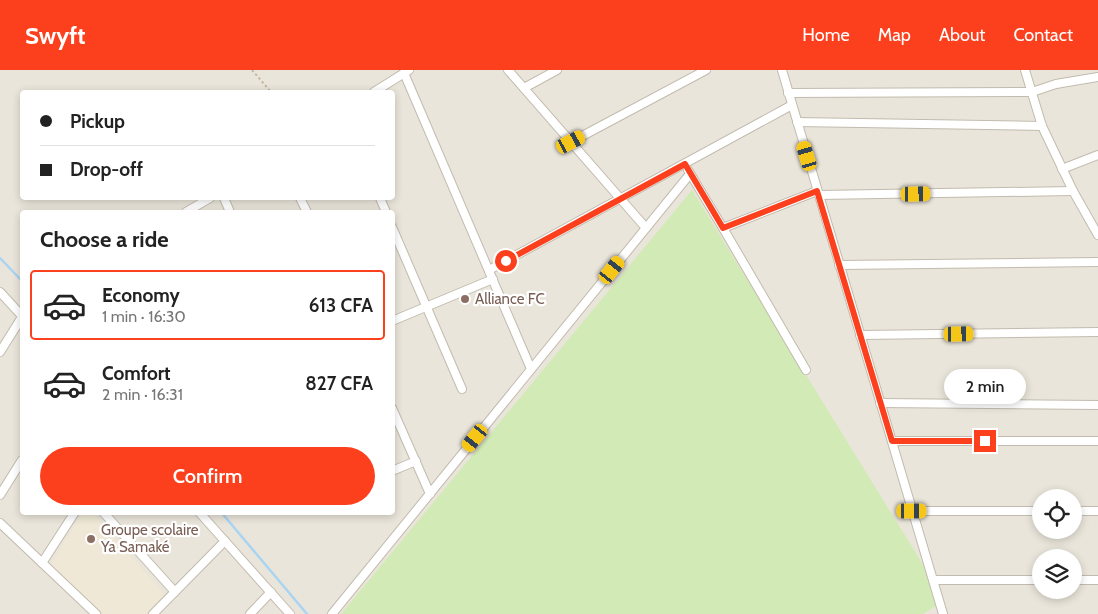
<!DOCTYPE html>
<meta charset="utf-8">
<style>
:root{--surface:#fff;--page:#f6f6f6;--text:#222;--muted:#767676;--line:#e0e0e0;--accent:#fc3f1d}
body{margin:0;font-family:Cabin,sans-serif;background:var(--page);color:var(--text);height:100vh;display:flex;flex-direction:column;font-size:19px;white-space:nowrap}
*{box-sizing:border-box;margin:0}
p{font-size:16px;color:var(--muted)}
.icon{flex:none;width:28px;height:28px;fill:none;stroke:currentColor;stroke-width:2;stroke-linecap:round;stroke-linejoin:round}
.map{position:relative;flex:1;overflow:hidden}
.drawer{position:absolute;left:20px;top:140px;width:375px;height:305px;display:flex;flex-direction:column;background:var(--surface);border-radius:5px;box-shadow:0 2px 8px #0003}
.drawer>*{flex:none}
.hud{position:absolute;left:20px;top:20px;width:375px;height:110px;border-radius:5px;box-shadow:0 2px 8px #0003;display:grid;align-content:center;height:110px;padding:0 20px;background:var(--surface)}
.buttons{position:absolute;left:1032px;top:419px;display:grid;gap:10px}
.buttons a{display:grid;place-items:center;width:50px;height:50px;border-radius:50%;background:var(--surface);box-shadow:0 2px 8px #0003;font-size:25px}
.end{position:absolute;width:22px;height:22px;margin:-11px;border:6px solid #fc3f1d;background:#fff;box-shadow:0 0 0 2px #fff}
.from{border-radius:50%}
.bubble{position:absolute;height:35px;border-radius:18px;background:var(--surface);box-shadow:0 2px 8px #0003;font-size:16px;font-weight:600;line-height:35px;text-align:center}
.car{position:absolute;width:15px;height:30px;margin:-15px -8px;border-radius:6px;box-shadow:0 0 4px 1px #0007;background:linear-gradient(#f5c518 24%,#345 0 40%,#f5c518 0 76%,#345 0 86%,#f5c518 0)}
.hud b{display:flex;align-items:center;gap:18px;height:48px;font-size:19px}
.hud b+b{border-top:1px solid var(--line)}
.hud i{width:12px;height:12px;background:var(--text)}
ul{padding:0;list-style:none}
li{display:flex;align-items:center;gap:15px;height:70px;margin:0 10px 8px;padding:0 10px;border:2px solid transparent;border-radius:5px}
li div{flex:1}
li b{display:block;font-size:19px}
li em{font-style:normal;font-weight:600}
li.on{border-color:var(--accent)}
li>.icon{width:45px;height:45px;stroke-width:1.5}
h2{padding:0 20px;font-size:22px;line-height:60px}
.action{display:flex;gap:10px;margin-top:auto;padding:10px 20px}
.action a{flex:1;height:58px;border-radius:30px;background:var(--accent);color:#fff;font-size:20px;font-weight:600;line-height:58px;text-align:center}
header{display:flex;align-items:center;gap:30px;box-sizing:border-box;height:70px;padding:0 25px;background:var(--accent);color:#fff}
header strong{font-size:24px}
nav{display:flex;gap:28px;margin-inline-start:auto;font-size:18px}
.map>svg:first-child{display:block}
.residential{fill:#eae5da;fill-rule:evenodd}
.education{fill:#efe8d6}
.green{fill:#d2eab5}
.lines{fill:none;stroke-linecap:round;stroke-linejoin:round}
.stream{stroke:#a9d4f2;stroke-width:2.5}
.street-casing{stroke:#c2bbae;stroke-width:10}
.path{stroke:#c4b79f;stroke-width:2;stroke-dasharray:2.5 2.5;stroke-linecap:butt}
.street{stroke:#fff;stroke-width:8}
.route{stroke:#fc3f1d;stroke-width:6}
.education-dot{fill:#8d6e63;stroke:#fff;stroke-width:2}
.labels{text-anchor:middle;stroke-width:4.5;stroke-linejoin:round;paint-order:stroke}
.education-label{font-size:15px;fill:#785e54;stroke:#fff;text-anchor:start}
</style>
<header>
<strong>Swyft</strong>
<nav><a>Home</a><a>Map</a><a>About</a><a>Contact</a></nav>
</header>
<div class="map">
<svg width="1098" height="544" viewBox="0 0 1098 544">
<rect width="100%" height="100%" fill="#f6f3ec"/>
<path class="residential" d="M0,0H1098V544H0ZM22,22H392V128H22ZM22,142H392V442H22ZM1041,428H1074V460H1041ZM1041,488H1074V520H1041Z"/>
<polygon class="education" points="83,443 93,443 165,525 146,544 103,544 50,495"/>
<polygon class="green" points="692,120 930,506 936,536 923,544 341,544"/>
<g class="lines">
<g class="stream">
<polyline points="0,188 22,211"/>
<polyline points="221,442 307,544"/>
</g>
<g class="street-casing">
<g id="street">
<polyline points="508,0 646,158"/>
<polyline points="782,0 943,544"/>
<polyline points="1025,0 1042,56 1073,121 1098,165"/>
<polyline points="404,3 531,299"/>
<polyline points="524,18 557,0"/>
<polyline points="374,22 409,0"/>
<polyline points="788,23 1032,22 1056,14 1098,7"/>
<polyline points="797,52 1042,56"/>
<polyline points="571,72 706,0"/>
<polyline points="1062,99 1098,85"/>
<polyline points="688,100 723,158 806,300"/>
<polyline points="819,125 1073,121"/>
<polyline points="224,128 230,142"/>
<polyline points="300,128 307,142"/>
<polyline points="380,128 386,142"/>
<polyline points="186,142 210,128"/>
<polyline points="392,157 462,319"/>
<polyline points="723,158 817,121"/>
<polyline points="839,195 1098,192"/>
<polyline points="489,200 792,35"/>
<polyline points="0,222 22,246"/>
<polyline points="392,251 493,209"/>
<polyline points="860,265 1098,262"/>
<polyline points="0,282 22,247"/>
<polyline points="880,333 1098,335"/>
<polyline points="392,338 430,424"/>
<polyline points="892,371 1098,371"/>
<polyline points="392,401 416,391"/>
<polyline points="0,425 22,390"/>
<polyline points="912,441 1041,441"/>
<polyline points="1074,441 1098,441"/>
<polyline points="103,442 175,522"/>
<polyline points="199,442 290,544"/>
<polyline points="0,453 96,544"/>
<polyline points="42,493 75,442"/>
<polyline points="933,510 1041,510"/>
<polyline points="1074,510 1098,510"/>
<polyline points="153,544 225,471"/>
<polyline points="250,544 271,522"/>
<polyline points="332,544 690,104"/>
</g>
</g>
<polyline class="path" points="252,0 271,22"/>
<use href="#street" class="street"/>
</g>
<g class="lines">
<polyline class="route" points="506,191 685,94 723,158 817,121 892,371 985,371"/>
</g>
<g class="education-dot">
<circle cx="465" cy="229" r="5"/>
<circle cx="91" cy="469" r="5"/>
</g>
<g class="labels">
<g class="education-label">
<text x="475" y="234">Alliance FC</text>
<text x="101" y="465">Groupe scolaire<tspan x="101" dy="17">Ya Samaké</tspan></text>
</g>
</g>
</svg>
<div class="buttons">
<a><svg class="icon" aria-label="locate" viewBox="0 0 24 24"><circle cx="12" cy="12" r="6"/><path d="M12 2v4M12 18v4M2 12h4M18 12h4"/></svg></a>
<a><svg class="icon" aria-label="layers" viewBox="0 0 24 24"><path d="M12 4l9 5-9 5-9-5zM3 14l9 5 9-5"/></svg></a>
</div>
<i class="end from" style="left:506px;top:191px"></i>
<i class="end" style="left:985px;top:371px"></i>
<div class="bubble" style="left:944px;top:299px;width:82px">2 min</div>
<i class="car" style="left:571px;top:72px;rotate:62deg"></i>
<i class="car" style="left:807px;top:86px;rotate:343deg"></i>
<i class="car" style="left:916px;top:124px;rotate:89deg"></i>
<i class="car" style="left:612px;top:200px;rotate:39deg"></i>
<i class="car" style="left:959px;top:264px;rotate:89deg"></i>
<i class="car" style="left:475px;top:368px;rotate:219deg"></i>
<i class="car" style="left:912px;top:441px;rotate:90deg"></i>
<div class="hud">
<b><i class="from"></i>Pickup</b>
<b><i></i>Drop-off</b>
</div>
<section class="drawer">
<h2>Choose a ride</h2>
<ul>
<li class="on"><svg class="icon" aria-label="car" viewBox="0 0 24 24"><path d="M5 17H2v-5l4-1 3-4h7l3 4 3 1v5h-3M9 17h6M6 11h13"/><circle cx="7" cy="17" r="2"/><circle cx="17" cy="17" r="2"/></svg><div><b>Economy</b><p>1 min · 16:30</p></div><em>613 CFA</em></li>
<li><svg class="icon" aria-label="car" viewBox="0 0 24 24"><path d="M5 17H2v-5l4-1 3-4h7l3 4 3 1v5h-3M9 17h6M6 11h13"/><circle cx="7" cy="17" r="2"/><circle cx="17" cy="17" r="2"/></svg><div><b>Comfort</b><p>2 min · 16:31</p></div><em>827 CFA</em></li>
</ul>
<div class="action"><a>Confirm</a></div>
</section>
</div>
